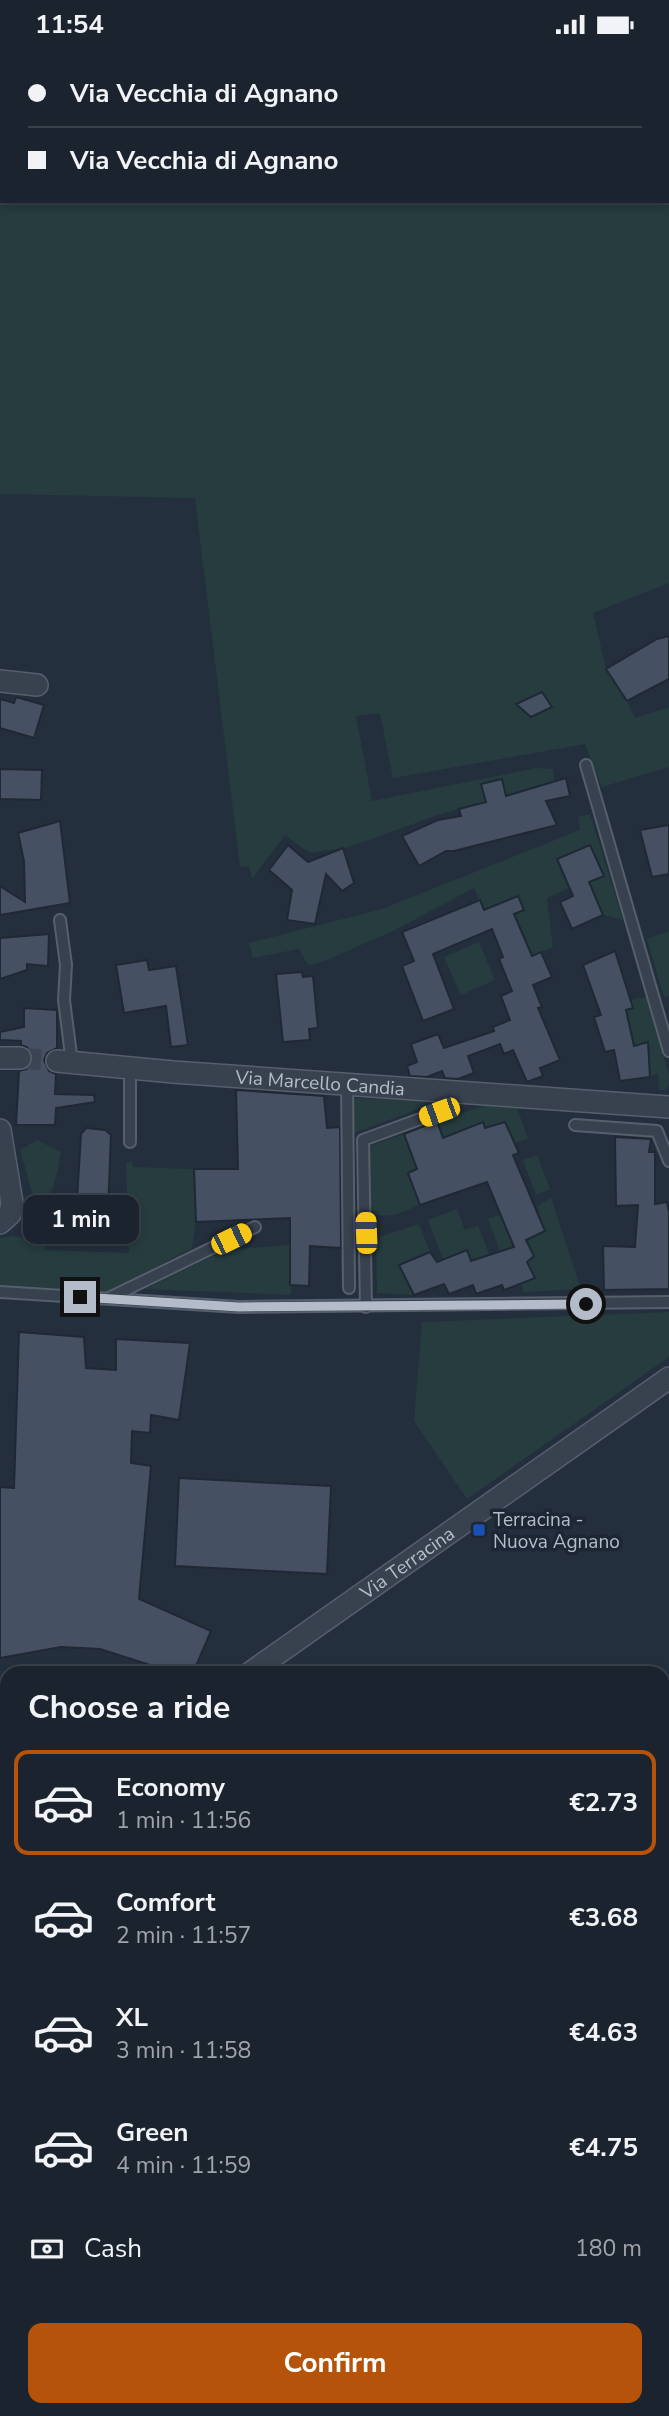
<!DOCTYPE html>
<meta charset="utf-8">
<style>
:root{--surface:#1b232e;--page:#282f3a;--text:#f1f3f6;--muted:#a0a4aa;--line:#39404a;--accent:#b45309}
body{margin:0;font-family:"Nunito Sans",sans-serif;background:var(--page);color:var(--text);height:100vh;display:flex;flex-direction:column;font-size:26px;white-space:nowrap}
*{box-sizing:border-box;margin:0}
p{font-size:23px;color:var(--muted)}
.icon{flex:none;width:38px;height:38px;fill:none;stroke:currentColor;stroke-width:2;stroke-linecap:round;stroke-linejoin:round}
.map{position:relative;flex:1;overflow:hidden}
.panel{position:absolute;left:0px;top:1617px;width:670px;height:751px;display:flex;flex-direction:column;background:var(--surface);border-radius:21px 21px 0 0;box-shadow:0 4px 10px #0003,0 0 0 2px var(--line)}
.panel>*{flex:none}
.banner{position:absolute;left:0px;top:0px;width:670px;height:154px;box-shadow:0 4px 10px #0003,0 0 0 2px var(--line);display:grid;align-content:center;height:154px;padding:0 28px;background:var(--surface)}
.end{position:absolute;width:32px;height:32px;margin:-16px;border:9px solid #b4bcc9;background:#111;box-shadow:0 0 0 4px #111}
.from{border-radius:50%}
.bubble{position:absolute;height:49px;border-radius:14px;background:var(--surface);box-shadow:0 4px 10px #0003,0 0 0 2px var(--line);font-size:23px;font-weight:700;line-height:49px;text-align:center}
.car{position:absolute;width:21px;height:42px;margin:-21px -10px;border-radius:9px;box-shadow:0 0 5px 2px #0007;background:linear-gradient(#f5c518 24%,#345 0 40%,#f5c518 0 76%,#345 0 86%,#f5c518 0)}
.banner b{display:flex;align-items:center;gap:24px;height:66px;font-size:26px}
.banner b+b{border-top:2px solid var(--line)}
.banner i{width:18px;height:18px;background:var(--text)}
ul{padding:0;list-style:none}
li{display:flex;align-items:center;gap:21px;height:105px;margin:0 14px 10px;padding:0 14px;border:4px solid transparent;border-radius:14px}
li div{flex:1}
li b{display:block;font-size:26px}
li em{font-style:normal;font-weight:700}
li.on{border-color:var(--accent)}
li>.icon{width:63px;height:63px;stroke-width:1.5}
h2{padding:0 28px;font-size:32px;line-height:84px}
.pay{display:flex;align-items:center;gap:18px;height:77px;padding:0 28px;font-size:26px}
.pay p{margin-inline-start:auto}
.button{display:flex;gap:14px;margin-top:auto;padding:14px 28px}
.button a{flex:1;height:80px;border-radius:14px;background:var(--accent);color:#fff;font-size:28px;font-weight:700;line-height:80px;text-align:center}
.status{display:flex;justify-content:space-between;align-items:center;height:49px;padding:0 35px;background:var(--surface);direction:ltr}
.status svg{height:19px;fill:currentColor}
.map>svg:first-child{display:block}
.green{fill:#263c3f}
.building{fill:#455162;stroke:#1f2835;stroke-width:2}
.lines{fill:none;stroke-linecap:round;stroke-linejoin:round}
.minor-tunnel{stroke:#3a4453;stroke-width:21;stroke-dasharray:21 10;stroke-linecap:butt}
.service-casing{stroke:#565f6c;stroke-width:14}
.minor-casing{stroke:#565f6c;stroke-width:24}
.secondary-casing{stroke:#565f6c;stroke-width:33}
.primary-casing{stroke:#414a57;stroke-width:37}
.service{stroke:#38414e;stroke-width:10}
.minor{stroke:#38414e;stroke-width:21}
.secondary{stroke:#465061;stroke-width:30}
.primary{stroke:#56606e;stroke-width:33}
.route{stroke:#b4bcc9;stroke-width:9}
.transit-dot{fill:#1a4fb4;stroke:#1d2633;stroke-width:2.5}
.labels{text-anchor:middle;stroke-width:7;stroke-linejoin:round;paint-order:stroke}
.street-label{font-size:19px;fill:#b4bcc9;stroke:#1d2633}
.poi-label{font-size:19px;fill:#b4bcc9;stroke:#1d2633;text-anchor:start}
</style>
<div class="status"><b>11:54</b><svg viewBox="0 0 49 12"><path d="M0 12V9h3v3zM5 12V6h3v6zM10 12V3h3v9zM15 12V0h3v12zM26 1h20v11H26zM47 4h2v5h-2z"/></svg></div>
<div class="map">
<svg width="669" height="2367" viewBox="0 0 669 2367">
<rect width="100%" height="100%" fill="#242f3e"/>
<g class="green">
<polygon points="421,0 669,0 669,534 593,564 606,620 627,652 635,669 669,658 669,718 602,738 585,695 393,729 380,664 356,667 372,752 536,719 553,720 554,732 438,766 349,798 310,804 285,786 252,830 249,817 240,818 195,449 0,445 0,99 2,152 668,152 668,2 417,2"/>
<polygon points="590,765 623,871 603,866 589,833 603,827 590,796 557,810 569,839 547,849 553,898 523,911 503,908 497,893 522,883 514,865 524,861 518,847 484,861 474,839 393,882 322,913 308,916 299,900 253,909 249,894 382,860 580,781 578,768"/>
<polygon points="669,882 669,946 664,948 647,890"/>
<polygon points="479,893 495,931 461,946 444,908"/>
<polygon points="646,948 669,1026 669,1035 666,1041 659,1041 658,1024 650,1028 648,993 634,997 626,961 633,959 631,951"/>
<polygon points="351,1049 438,1053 351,1085"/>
<polygon points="487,1056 516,1056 528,1090 515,1094 505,1073 485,1079 446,1096 437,1072"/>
<path d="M404,1085L413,1109L427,1116L408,1125L420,1156C404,1162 391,1170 374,1165L371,1159L370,1097Z"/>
<path d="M37,1091L61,1103C57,1121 55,1151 36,1157L20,1101Z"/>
<polygon points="537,1106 550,1140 536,1146 523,1111"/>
<polygon points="132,1113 133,1118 194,1120 196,1173 192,1199 108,1243 0,1236 0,1189 12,1187 47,1191 45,1201 129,1204 126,1114"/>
<polygon points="551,1149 581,1240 523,1243 521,1234 535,1229 527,1213 534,1207 526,1191 545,1182 537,1157"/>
<polygon points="457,1160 465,1181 478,1176 489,1205 471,1212 467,1202 443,1210 428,1171"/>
<polygon points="501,1165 513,1197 500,1202 488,1170"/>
<polygon points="419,1175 430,1203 400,1216 414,1246 377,1244 376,1189"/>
<polygon points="290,1196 291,1246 145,1240 225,1201"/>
<polygon points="669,1263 669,1308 467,1450 414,1372 422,1273"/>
<polygon points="0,1712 7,1719 7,1911 0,1912"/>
<polygon points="669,1915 669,2035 663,2022 663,1916"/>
</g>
<g class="building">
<polygon points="669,587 669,630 627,652 606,620 657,590"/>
<polygon points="542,643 552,658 531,668 516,655"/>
<polygon points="16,648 44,656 34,689 0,679 0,650 14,654"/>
<polygon points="0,720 42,721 41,751 0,750"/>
<polygon points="566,729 570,747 546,752 557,776 454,802 446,802 419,817 402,787 438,771 461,767 459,760 486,753 481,735 502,730 506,747"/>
<polygon points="60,772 70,854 0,866 0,837 25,853 24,812 18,784"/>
<polygon points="669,776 669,825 652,828 640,781"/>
<polygon points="288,796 308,813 343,799 354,834 342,842 326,825 315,875 287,871 292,841 269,821"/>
<polygon points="590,796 604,827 589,833 603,866 572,880 560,853 573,847 557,810"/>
<polygon points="518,847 524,861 514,865 532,907 541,903 552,928 533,936 542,958 538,959 560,1011 540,1019 543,1027 527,1033 513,1001 504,1005 500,995 468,1007 474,1024 458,1030 445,1029 442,1022 427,1028 410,1027 407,1017 417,1013 411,995 438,985 444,999 494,982 493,978 510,971 501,947 512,942 499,910 503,908 492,880 433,905 454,960 423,972 402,917 414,912 402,883 480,851 484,861"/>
<polygon points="49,885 48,917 27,915 27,921 0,930 0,889"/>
<polygon points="615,902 633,959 626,961 634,997 648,993 650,1028 620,1032 614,1001 605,1003 594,968 601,966 583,916"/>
<polygon points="147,911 149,921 176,917 188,996 171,998 166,957 124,964 116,916"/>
<polygon points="302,923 303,928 313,927 318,979 309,980 310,991 283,993 276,925"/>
<polygon points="24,959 57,961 57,999 47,1004 44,1011 49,1022 56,1025 55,1045 94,1046 95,1053 56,1059 55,1076 16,1076 19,1022 27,1020 33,1008 27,998 21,996 21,992 0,991 0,983 24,978"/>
<polygon points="236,1041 324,1047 327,1079 340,1078 341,1199 310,1197 309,1237 290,1236 290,1169 196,1173 194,1120 238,1120"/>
<polygon points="437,1072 443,1089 483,1073 485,1079 505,1073 519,1104 513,1106 545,1182 526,1191 534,1207 527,1213 535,1229 504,1241 502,1236 476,1245 473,1236 449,1245 444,1235 414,1246 399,1216 430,1203 437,1213 467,1201 471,1212 514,1198 487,1133 420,1156 408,1124 417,1120 404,1085"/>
<polygon points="86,1079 105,1081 111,1086 107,1188 101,1194 80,1193 75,1183 81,1085"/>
<polygon points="615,1088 651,1090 649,1103 655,1103 655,1155 667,1153 669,1163 669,1240 604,1241 603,1197 635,1198 638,1156 616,1157"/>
<polygon points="19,1283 84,1288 86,1319 116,1321 116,1290 190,1294 179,1371 151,1366 150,1384 132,1382 131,1414 151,1417 139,1550 211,1582 193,1624 175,1624 100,1600 61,1598 0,1609 0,1438 14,1439"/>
<polygon points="179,1429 331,1437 327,1525 175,1517"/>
</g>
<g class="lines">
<polyline class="minor-tunnel" points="20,1009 57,1012"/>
<g class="service-casing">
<g id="service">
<polyline points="586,716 669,1002"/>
<polyline points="60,871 66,916 64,951 72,1014"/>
<polyline points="347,1034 349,1239"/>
<polyline points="575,1076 657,1082 669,1112"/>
<polyline points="130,1093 130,1020"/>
<polyline points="0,1243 239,1258 669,1253"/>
<polyline points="109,1249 255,1178"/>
<polyline points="366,1258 363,1091 439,1063"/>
<polyline points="663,1667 669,1666"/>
<polyline points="274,2361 286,2366 315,2361"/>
<polyline points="89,2367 92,2361"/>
<polyline points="238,2367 242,2361"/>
</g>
</g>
<g class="minor-casing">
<g id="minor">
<polyline points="0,632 37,636"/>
<polyline points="0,1009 20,1009"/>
<path id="s1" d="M57,1012L173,1023L669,1058"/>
<polyline points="0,1081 12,1154 10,1165 0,1174"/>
<path id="s2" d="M250,1624L669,1329"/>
<polyline points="0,1692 7,1700"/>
</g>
</g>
<g class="secondary-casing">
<g id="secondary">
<polyline points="663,1828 669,1827"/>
<polyline points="663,1883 669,1882"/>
<polyline points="0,1949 7,1947"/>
<polyline points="0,1996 7,1995"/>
</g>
</g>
<g class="primary-casing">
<g id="primary">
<polyline points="0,2267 7,2270"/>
<polyline points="193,2361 205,2367"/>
</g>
</g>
<use href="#service" class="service"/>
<use href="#minor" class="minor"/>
<use href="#secondary" class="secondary"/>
<use href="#primary" class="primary"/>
</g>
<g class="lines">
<polyline class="route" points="80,1248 239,1258 586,1255"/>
</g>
<rect class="transit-dot" x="472" y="1474" width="14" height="14" rx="3.5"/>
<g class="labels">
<g class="street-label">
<text dy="7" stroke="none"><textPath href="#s1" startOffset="264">Via Marcello Candia</textPath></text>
<text dy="7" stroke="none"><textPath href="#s2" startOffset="192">Via Terracina</textPath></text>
</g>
<g class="poi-label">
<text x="493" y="1477">Terracina -<tspan x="493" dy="22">Nuova Agnano</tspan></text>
</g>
</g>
</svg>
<i class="end from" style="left:586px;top:1255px"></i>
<i class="end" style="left:80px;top:1248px"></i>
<div class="bubble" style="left:23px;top:1146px;width:116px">1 min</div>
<i class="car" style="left:439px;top:1063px;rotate:250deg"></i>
<i class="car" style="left:366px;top:1184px;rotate:358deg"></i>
<i class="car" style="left:231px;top:1190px;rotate:64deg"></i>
<div class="banner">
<b><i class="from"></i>Via Vecchia di Agnano</b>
<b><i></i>Via Vecchia di Agnano</b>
</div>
<section class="panel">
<h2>Choose a ride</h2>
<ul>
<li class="on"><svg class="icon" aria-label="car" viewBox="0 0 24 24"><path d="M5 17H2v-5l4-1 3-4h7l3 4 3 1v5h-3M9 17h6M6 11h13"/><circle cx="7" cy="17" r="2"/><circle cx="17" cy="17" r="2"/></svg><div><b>Economy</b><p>1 min · 11:56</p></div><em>€2.73</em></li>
<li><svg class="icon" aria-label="car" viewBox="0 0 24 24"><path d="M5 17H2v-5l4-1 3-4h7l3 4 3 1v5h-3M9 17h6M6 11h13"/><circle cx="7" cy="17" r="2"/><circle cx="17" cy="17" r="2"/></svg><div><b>Comfort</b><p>2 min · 11:57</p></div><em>€3.68</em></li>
<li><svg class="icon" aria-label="car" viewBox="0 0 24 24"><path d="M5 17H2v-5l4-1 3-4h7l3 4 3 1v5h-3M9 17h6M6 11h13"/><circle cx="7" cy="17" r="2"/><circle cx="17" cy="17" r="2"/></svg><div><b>XL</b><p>3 min · 11:58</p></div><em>€4.63</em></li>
<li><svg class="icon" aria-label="car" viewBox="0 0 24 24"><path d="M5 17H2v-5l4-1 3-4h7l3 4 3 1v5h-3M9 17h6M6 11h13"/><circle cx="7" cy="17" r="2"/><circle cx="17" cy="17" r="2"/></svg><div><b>Green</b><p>4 min · 11:59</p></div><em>€4.75</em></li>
</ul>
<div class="pay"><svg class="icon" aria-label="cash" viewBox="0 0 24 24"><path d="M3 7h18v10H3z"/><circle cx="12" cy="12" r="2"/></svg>Cash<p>180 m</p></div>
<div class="button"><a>Confirm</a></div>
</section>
</div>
